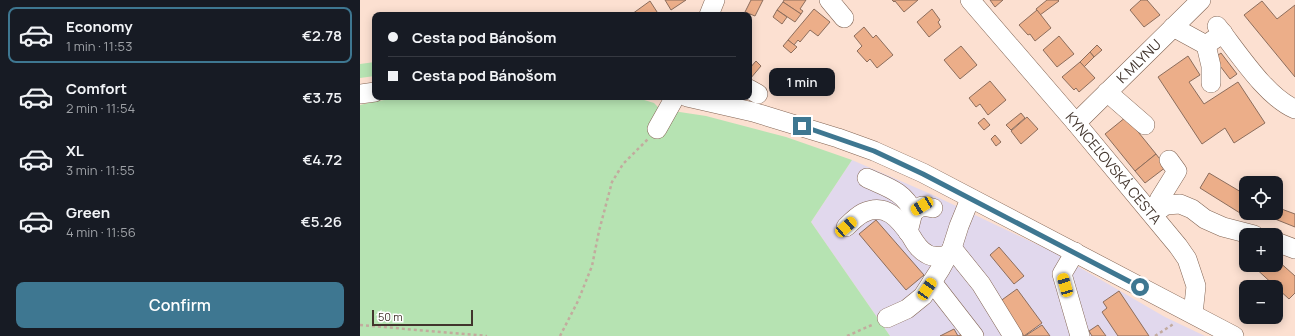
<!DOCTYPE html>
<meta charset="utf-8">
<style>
:root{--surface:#171b24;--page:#20242c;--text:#f1f3f6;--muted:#9ea1a6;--line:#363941;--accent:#3e7791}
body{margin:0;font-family:Manrope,sans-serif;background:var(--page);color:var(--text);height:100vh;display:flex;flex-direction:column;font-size:15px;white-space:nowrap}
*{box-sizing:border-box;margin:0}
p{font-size:13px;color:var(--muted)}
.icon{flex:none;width:22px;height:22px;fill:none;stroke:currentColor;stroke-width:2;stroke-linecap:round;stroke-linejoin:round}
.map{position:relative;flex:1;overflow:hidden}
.side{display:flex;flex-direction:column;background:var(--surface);width:360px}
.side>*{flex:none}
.guide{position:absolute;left:12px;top:12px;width:380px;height:88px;border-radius:8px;box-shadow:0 2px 10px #0003;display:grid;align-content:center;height:88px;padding:0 16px;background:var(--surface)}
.tools{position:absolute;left:879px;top:176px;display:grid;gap:8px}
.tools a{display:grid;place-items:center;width:44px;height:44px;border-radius:8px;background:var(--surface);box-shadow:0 2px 10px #0003;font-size:20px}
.scale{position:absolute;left:12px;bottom:10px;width:101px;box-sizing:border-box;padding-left:4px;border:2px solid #42352d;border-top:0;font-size:11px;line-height:14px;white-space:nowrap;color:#42352d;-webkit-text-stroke:3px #fff;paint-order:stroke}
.end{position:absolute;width:18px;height:18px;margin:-9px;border:5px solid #3e7791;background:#fff;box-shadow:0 0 0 2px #fff}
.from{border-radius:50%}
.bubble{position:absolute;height:28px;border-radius:8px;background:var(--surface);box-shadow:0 2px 10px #0003;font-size:13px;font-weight:600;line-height:28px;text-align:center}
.car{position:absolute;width:12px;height:24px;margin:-12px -6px;border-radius:5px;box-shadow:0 0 3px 1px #0007;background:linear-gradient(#f5c518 24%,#345 0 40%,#f5c518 0 76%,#345 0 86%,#f5c518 0)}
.guide b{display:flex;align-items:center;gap:14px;height:38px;font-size:15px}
.guide b+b{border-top:1px solid var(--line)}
.guide i{width:10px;height:10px;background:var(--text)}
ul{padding:7px 0 0;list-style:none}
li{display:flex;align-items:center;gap:12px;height:56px;margin:0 8px 6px;padding:0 8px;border:2px solid transparent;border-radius:8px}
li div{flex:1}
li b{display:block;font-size:15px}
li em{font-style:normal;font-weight:600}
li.selected{border-color:var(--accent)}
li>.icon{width:36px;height:36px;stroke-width:1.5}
.primary-button{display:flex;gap:8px;margin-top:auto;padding:8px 16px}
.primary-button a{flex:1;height:46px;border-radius:8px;background:var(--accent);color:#fff;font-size:16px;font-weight:600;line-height:46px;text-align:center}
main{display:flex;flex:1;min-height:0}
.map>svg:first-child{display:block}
.industrial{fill:#e1d8ed}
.green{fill:#b6e3b2}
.building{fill:#ecae89;stroke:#8c6d5c}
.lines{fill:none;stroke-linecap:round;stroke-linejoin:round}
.minor-casing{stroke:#826453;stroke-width:20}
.path{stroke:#c2ab9e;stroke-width:2.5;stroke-dasharray:3 3;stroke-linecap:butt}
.minor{stroke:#fff;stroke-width:19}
.route{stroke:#3e7791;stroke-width:5}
.labels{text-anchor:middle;stroke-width:3;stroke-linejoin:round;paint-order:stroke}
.street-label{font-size:14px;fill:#42352d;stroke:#fff}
</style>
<main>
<section class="side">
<ul>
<li class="selected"><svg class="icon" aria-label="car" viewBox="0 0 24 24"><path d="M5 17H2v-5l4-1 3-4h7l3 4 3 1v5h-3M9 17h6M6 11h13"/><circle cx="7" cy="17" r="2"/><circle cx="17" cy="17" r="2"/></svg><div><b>Economy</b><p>1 min · 11:53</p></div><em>€2.78</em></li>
<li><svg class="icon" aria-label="car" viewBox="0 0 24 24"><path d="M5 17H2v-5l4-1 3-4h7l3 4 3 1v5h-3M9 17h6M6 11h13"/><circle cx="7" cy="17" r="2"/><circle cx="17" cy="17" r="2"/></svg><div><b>Comfort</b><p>2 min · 11:54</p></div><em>€3.75</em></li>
<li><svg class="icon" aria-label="car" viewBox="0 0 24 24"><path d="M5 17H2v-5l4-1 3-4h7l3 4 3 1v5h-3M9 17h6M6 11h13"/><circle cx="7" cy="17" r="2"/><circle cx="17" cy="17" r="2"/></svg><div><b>XL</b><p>3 min · 11:55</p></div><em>€4.72</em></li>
<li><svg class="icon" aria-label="car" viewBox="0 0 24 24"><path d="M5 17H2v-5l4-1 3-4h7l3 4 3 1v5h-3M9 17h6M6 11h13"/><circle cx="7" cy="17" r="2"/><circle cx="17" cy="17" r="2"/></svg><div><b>Green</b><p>4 min · 11:56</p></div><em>€5.26</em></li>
</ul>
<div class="primary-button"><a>Confirm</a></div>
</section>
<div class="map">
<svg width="935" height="336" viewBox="0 0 935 336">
<rect width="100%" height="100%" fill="#fce0d1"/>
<polygon class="industrial" points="492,160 573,195 693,252 805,317 845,336 530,336 451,222"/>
<g class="green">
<polygon points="15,62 15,76 0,78 0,64"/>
<polygon points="47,97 256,97 281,99 294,103 300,109 346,116 426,137 492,160 451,222 530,336 0,336 0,105 17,101"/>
</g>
<g class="building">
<polygon points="305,0 326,0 311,10"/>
<polygon points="391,0 403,0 395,16 385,12"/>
<polygon points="424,0 446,0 440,9 443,11 441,14 423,2"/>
<polygon points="532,0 558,0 544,12 535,1 534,2"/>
<polygon points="630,0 643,0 635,7"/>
<polygon points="687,0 698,0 699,1 680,15 676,9"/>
<polygon points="781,0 787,0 800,15 784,27 770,10"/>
<polygon points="290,1 299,15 273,15 272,14"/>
<polygon points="902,1 917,19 935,5 935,77 884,15"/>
<polygon points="423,2 441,14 435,22 417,10"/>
<polygon points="454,9 470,22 458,36 450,30 440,42 438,40 434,45 428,40"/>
<polygon points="572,9 580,20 578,22 581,27 569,37 557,22"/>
<polygon points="417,10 427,17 422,24 413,17"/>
<polygon points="677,10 691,28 675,41 670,34 668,35 659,25"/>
<polygon points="504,27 513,38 516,35 533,55 517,68 510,59 507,62 497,51 502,46 494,36"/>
<polygon points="699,36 714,54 697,67 683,50"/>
<polygon points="428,40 437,47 431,53 423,46"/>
<polygon points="737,45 742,50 734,57 730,52"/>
<polygon points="601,46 617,65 600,79 584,60"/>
<polygon points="730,52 734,57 724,67 720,62"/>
<polygon points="861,53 877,74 870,79 854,58"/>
<polygon points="828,56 840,75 829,82 844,104 878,82 905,123 874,143 865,128 842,144 798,77"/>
<polygon points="396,61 401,66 390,79 389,78 389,69"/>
<polygon points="720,62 735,78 719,92 716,88 714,90 702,77"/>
<polygon points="630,81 646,100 628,115 620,104 616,107 609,98"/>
<polygon points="661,113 665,118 651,130 646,125"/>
<polygon points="667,117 678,129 661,144 651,131"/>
<polygon points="766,117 796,154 775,171 745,134"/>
<polygon points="624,118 630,125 624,130 618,123"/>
<polygon points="635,135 641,142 636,146 631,139"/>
<polygon points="796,154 806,167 785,183 775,171"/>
<polygon points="849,173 886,195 886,204 880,213 840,188"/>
<polygon points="916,207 935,214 935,227 900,213 916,213"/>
<polygon points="516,220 564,275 546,290 499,234"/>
<polygon points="639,247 664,276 654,284 630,255"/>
<polygon points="916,259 935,276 935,293 929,299 892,265 916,265"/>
<polygon points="657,289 682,323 664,336 639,302"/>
<polygon points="759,291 789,336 758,336 742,312 747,308 743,302"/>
<polygon points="682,325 690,336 665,336"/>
<polygon points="738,325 746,336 732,336 729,331"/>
<polygon points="594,329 598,336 604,333 605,336 580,336"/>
</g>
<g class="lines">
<g class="minor-casing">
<g id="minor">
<polyline points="469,0 484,18"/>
<path id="s1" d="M610,0L716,123L818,246L827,259L836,286L833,314"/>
<polyline points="349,15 355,0"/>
<path d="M857,26C877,51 906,97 935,109"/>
<polyline points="813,27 846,45 863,33"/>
<polyline points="846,45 851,66 851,83"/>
<polyline points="389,89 398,94"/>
<polyline points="747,92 785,125"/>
<polyline points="0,94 15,92"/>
<polyline points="327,97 393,112 478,138 514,151 563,173 874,336"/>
<path id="s2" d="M716,123L841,0"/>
<polyline points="297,129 315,97"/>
<path d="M507,178C526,187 544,191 553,212L548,232"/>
<polyline points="801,207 799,200 817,171 809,160"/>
<polyline points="553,212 562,206 573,208"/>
<polyline points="793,214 806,205 820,204 832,209 845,219 863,227 894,235"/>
<path d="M486,227C491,222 497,216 503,213C526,202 539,219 551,236C555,243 559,250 567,254C573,258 582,256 588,255"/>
<polyline points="916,242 935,249"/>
<polyline points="592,248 621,284 653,336"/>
<polyline points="715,252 702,274 720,336"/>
<polyline points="572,282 614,336"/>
<polyline points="527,318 547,309 563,296 581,268 592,248 599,226 610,199"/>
</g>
</g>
<g class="path">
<polyline points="0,325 127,336"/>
<polyline points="200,336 218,301 232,266 239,231 252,182 263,164 288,139"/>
<polyline points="487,336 514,324"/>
<polyline points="795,336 815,323"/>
</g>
<use href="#minor" class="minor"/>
</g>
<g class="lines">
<polyline class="route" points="442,126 514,151 563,174 780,287"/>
</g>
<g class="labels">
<g class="street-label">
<text dy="5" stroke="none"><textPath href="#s2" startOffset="88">K MLYNU</textPath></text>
<text dy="5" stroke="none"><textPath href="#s1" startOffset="221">KYNCEĽOVSKÁ CESTA</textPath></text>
</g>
</g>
</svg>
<div class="tools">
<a><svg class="icon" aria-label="locate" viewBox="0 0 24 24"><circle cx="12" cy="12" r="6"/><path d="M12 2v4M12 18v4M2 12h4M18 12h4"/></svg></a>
<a>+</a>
<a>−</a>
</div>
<div class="scale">50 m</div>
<i class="end from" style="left:780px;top:287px"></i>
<i class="end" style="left:442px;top:126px"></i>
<div class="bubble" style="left:409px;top:68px;width:66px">1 min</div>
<i class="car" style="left:562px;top:206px;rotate:238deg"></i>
<i class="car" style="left:486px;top:227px;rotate:49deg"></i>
<i class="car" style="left:705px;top:285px;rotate:344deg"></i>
<i class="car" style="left:567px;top:289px;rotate:34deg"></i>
<div class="guide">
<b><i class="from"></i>Cesta pod Bánošom</b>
<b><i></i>Cesta pod Bánošom</b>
</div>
</div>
</main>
